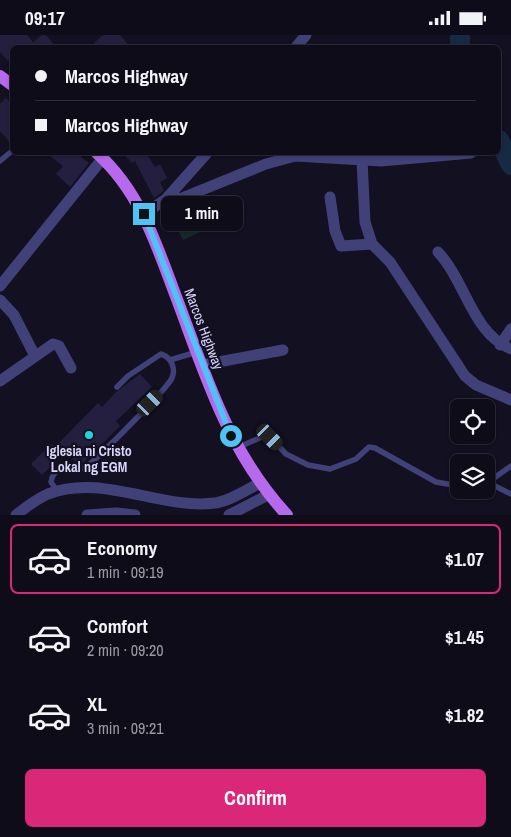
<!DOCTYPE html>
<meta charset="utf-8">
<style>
:root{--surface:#0e0c19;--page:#1c1a26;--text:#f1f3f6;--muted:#9b9ba2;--line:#2e2c38;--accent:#db2777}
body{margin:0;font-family:"Archivo Narrow",sans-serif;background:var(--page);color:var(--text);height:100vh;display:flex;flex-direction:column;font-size:19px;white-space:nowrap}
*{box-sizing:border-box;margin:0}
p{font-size:16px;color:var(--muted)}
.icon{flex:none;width:28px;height:28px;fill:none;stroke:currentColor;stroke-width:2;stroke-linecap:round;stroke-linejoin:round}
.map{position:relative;height:480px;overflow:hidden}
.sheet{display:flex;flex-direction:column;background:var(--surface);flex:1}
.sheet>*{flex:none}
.banner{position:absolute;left:10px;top:10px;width:491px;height:110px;border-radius:8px;box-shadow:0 1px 4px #0004,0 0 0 1px var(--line);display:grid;align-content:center;height:110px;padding:0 25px;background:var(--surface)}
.tools{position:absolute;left:450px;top:364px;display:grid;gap:10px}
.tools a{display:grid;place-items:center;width:45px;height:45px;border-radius:8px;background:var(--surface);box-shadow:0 1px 4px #0004,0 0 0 1px var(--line);font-size:25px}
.end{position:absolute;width:22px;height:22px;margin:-11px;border:6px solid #4fc3f7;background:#111;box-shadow:0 0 0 2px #111}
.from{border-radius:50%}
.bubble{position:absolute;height:35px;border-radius:8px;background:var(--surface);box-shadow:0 1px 4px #0004,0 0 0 1px var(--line);font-size:16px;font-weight:700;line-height:35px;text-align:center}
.car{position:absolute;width:15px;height:30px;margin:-15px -8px;border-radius:6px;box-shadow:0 0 4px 1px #0007;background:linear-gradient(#222 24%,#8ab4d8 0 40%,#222 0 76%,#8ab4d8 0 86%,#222 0)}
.banner b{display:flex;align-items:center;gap:18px;height:48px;font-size:19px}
.banner b+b{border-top:1px solid var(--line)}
.banner i{width:12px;height:12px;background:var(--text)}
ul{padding:9px 0 0;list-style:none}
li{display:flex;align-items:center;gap:15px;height:70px;margin:0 10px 8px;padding:0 15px;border:2px solid transparent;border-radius:8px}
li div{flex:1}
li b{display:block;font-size:19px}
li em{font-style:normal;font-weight:700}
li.selected{border-color:var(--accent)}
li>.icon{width:45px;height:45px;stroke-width:1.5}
.primary-button{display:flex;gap:10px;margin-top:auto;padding:10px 25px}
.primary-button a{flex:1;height:58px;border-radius:8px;background:var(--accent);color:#fff;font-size:20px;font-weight:700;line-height:58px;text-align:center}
.status{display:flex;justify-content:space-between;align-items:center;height:35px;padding:0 25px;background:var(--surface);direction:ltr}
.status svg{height:14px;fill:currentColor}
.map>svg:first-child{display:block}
.green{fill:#142a28}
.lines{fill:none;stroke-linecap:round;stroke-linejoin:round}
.river{stroke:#162a45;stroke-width:20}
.building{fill:#241e3f}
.lane{stroke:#41417a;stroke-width:5.5}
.street{stroke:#41417a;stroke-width:11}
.primary{stroke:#b669ec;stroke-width:12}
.route{stroke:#4fc3f7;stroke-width:6}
.poi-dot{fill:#1cd3df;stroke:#121021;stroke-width:2}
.labels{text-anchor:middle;stroke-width:4.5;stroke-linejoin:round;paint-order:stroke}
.street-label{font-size:14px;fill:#d8d5fa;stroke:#121021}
.poi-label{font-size:14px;font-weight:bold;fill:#d8d5fa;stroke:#121021}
</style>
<div class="status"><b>09:17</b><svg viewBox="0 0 49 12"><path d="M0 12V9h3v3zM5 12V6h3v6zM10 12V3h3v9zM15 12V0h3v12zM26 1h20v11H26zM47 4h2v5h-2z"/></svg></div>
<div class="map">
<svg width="511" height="480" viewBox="0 0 511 480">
<rect width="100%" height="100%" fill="#121021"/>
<polygon class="green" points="188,161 205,195 183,205 166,171"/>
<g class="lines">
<g class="river">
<polyline points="460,0 460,12"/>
<polyline points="499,105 511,130"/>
</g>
</g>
<g class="building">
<polygon points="0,0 27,0 33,7 42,0 46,0 56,12 12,12 12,21 8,26 0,17"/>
<polygon points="103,0 120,0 130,12 98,12 94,8"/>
<polygon points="6,63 12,70 12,110 0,96 0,69"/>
<polygon points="46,118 76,118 89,128 70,152 56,139 63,131"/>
<polygon points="123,118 146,118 155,132 160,129 167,143 160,147 164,155 161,158 154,163 135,126 132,128"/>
<polygon points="140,339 152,352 116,386 120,391 83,428 78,429 65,417 42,440 31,429 51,409 55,412 98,368 102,372 116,357"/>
</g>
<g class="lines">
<g class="lane">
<polyline points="0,126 12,116"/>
<polyline points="170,325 197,317"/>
<polyline points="239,412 264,401 270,402 286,419 308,430 330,434 356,424 369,412 375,413 436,447 459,451"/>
<polyline points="486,449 491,449 511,459"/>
<polyline points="491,449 494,443 511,431"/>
<path d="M57,456L51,447C54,427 74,439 86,432C98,423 167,354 172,343C176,333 171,322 161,319L128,341L117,352"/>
</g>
<g class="street">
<polyline points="296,12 306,0"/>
<polyline points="362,125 365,187 372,209 390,227 465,341 476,350 511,365"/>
<polyline points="330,162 335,196 341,211 372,209"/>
<polyline points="166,164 182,163 266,129 295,121 381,126 471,118"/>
<polyline points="144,179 166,164 207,118"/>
<path d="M438,217C466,247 472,298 511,314"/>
<polyline points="0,251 103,123"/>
<polyline points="0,265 14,280 35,321"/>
<polyline points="500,310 511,294"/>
<polyline points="202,330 283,315"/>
<polyline points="0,346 53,309 59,311 71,333"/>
<path d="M16,480C26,472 37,464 48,459C102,438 160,475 215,468C230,466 246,455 260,448"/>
<polyline points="87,480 116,478 135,480"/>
<polyline points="229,480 268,460"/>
</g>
<g class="primary">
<polyline points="0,41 12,50"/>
<path d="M97,118C137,154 154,202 172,251C204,334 225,413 287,480"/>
</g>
</g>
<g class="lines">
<polyline class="route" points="144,179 231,401"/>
</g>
<circle class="poi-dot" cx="89" cy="400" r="5"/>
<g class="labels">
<g class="street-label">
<text transform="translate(204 294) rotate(69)" y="5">Marcos Highway</text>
</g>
<g class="poi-label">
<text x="89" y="421">Iglesia ni Cristo<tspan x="89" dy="16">Lokal ng EGM</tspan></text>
</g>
</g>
</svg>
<div class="tools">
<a><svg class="icon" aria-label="locate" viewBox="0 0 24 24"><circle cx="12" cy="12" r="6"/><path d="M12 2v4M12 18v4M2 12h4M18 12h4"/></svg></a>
<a><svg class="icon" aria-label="layers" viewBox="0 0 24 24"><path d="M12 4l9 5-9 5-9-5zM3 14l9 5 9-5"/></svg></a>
</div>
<i class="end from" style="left:231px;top:401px"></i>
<i class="end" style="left:144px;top:179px"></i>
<div class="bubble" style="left:161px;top:161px;width:82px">1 min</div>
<i class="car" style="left:150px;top:368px;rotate:45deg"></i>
<i class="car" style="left:270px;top:402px;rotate:136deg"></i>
<div class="banner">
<b><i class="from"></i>Marcos Highway</b>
<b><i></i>Marcos Highway</b>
</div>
</div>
<section class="sheet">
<ul>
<li class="selected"><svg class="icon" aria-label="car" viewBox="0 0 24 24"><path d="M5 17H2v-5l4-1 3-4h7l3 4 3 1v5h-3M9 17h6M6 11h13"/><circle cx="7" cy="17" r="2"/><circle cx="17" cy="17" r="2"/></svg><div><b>Economy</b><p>1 min · 09:19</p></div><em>$1.07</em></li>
<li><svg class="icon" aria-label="car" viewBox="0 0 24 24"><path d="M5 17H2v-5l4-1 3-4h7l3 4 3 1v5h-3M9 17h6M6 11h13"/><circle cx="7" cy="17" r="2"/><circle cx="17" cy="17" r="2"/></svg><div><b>Comfort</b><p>2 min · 09:20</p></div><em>$1.45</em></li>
<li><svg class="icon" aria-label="car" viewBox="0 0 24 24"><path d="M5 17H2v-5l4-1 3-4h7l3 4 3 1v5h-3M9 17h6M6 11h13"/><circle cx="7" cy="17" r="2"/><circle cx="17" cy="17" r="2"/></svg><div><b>XL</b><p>3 min · 09:21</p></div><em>$1.82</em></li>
</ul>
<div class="primary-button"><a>Confirm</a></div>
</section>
